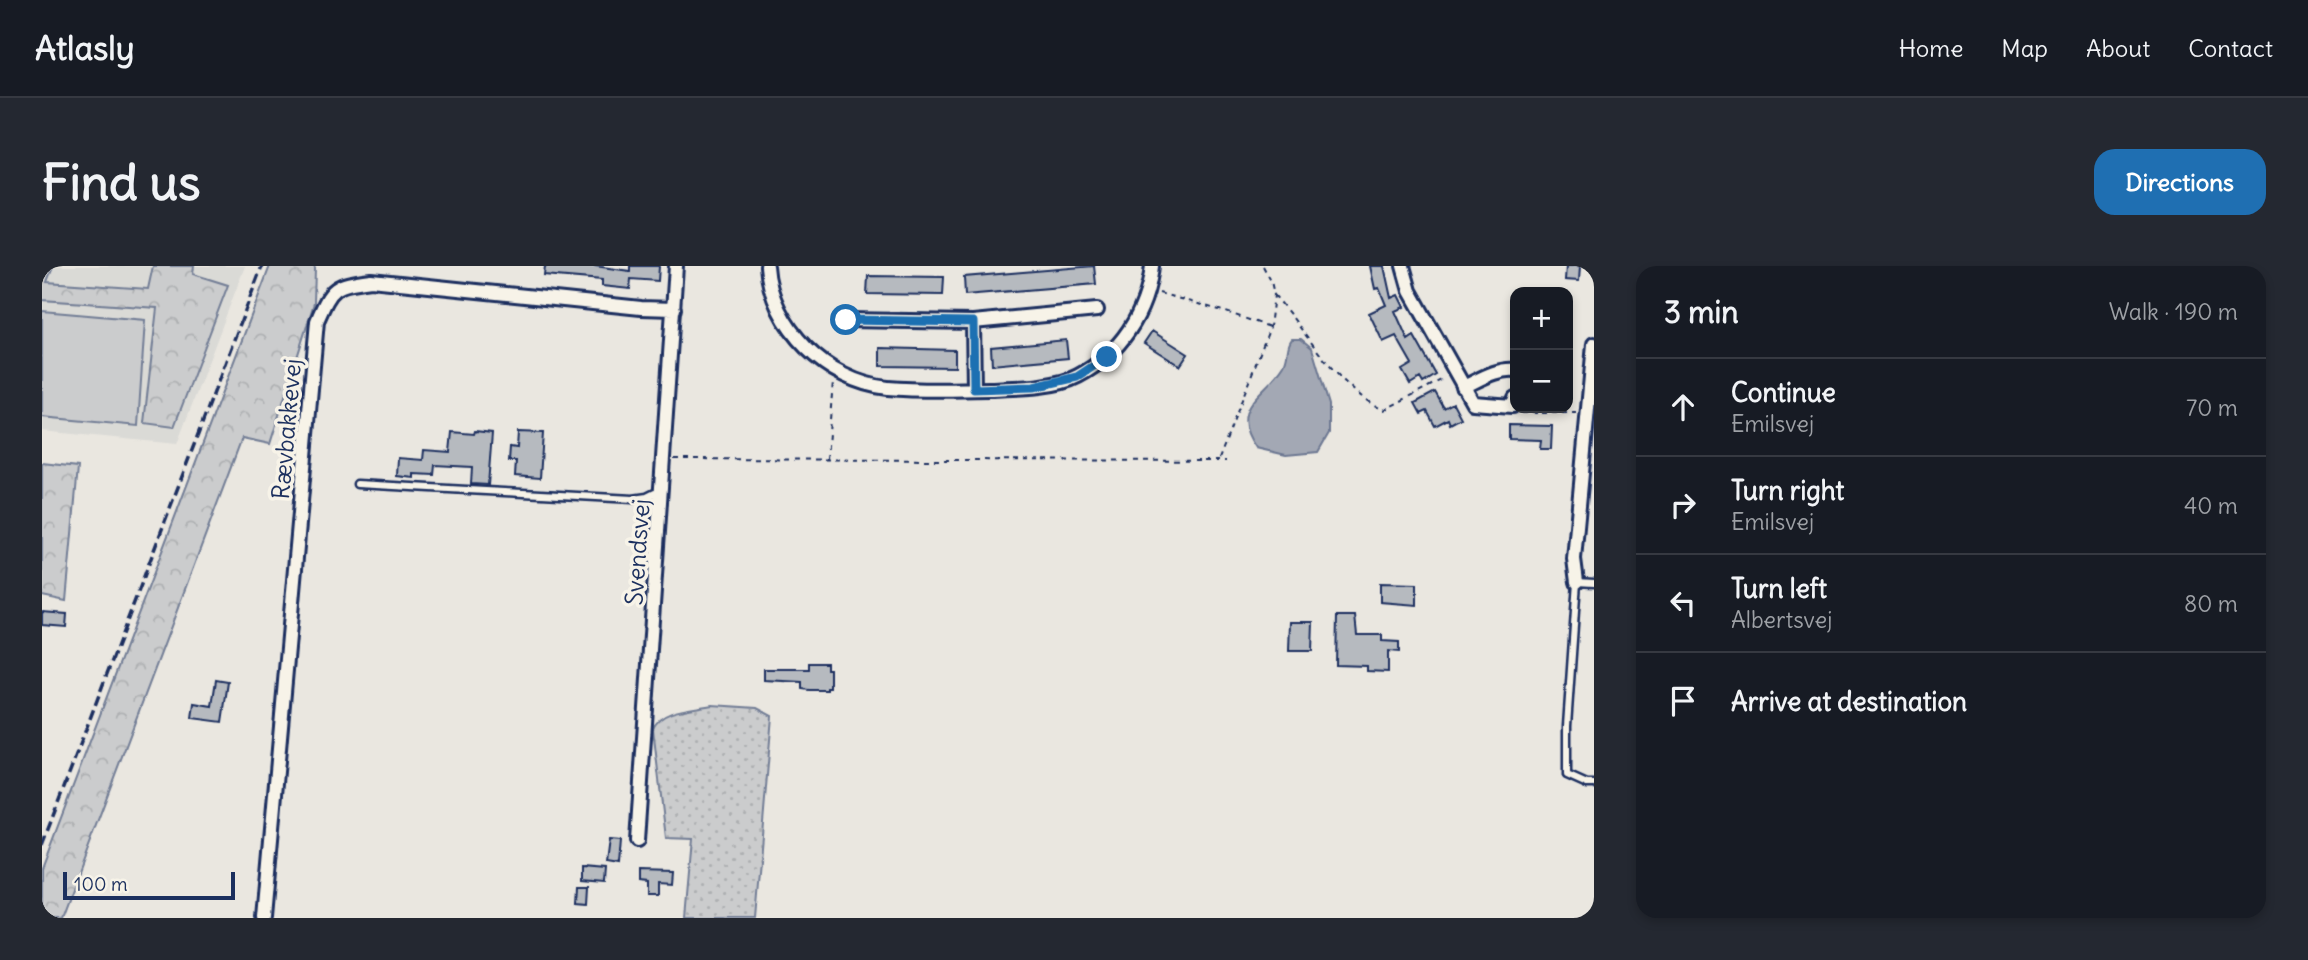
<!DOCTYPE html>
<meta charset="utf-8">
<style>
body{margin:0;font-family:Delius,sans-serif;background:#242831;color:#f1f3f6}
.controls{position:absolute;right:21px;top:21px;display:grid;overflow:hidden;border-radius:14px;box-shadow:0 4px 10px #0003}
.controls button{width:63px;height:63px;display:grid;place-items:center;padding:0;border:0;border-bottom:2px solid #363941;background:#171b24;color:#f1f3f6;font:35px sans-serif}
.scale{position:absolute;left:21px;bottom:18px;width:172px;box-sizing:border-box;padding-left:7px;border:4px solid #1b2f5e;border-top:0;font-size:19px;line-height:24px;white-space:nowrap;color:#1b2f5e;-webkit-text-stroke:5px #f7f3e8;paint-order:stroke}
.stop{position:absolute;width:21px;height:21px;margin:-16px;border:5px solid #1f6fb2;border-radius:50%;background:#fff}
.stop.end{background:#1f6fb2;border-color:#fff;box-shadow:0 2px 7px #0008}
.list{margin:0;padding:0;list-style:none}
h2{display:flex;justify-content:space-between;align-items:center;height:91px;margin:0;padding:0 28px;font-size:30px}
h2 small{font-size:23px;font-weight:400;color:#9ea1a6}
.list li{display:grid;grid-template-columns:46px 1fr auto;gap:21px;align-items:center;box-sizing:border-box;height:98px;padding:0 28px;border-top:2px solid #363941}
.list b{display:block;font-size:26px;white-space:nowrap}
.list p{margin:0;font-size:23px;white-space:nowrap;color:#9ea1a6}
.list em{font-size:23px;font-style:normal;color:#9ea1a6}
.icon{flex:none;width:38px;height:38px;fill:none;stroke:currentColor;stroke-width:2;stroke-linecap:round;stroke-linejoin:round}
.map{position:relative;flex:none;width:1552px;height:652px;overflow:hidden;border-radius:21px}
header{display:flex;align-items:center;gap:42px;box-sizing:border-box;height:98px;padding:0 35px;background:#171b24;border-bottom:2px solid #363941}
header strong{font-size:33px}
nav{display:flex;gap:38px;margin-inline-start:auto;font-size:24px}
.intro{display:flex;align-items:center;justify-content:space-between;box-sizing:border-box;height:168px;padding:0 42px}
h1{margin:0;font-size:49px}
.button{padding:18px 32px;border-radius:21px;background:#1f6fb2;color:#fff;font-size:24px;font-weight:700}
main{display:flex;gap:42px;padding:0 42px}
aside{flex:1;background:#171b24;border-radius:21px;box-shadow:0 4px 10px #0003}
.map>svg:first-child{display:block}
.built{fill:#dadad6}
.grass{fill:url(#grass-dots);stroke:#737e96;stroke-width:2}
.forest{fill:url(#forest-crowns);stroke:#737e96;stroke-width:2}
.park{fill:#cbcccd;stroke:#737e96;stroke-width:2}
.water{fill:#a3a8b4;stroke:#6d7892;stroke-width:2}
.building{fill:#b6babf;stroke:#1b2f5e;stroke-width:2}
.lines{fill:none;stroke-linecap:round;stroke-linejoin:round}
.lane-casing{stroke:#1b2f5e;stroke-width:11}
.street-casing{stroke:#1b2f5e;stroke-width:18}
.path{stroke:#1b2f5e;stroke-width:2;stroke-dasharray:5 5;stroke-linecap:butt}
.lane{stroke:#f7f3e8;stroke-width:6}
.street{stroke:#f7f3e8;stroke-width:12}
.rail{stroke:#1b2f5e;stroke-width:3.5;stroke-dasharray:10 5;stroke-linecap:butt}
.route{stroke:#1f6fb2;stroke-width:9}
.labels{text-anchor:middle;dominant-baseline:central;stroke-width:7;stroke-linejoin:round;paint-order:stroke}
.street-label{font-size:24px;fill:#1b2f5e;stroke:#f7f3e8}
</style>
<header>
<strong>Atlasly</strong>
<nav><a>Home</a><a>Map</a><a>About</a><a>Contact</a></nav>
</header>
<div class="intro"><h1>Find us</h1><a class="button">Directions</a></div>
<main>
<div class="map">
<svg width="1552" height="652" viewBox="0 0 1552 652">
<defs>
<pattern id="grass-dots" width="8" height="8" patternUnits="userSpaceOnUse" patternTransform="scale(1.75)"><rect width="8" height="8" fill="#cbcccd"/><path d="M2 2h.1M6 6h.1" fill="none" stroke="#aeb0b2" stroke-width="1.8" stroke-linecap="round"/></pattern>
<pattern id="forest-crowns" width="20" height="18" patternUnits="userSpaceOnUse" patternTransform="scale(1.75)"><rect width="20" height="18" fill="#cbcccd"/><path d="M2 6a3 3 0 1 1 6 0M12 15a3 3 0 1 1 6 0" fill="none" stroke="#aeb0b2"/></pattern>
</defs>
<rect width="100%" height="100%" fill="#eae7e0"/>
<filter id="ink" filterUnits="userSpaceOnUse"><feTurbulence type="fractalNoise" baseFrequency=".0143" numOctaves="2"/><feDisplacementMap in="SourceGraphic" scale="14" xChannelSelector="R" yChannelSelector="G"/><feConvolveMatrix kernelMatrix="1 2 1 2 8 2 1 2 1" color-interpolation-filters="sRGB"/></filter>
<g filter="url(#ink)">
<!-- built -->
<path class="built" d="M0,0h203l-68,178 -135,-13z"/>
<!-- grass -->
<path class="grass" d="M670,439l45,3 15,8 -17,202h-69l7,-79 -27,-1 -13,-109c7,-20 40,-20 59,-24z"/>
<!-- forest -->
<path class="forest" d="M0,0h11l-6,16 101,7 5,-23h41l-1,8 35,11 -54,142 -30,-4 13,-115 -115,-8z
M228,0h44l1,3 -1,34 -44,141 -28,-6 -181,480h-19v-50z
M0,197l36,4 -12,134 -24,-5z"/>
<!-- park -->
<path class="park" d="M0,45l103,9 -7,106 -96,-9z"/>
<!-- water -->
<path class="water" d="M1250,73h9l11,9 17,57v28l-11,19 -32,3 -30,-7c-30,-42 10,-53 28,-83 5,-9 2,-19 8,-26z"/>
<!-- building -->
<path class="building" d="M503,0h50l35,5v-5h29l-1,15 -27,-2 -1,10 -28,-3v-6l-58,-5z
M1052,0l2,18 -131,11 -1,-18z
M1328,0h14l7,32 7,-3 6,12 -9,4 13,29 6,-4 22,39 -13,8 -3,-5 -10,6 -8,-14 10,-6 -16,-28 -13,6 -14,-29 17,-8 -7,-17 -4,1z
M1524,0h14l-1,15 -14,-1z
M826,10l76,1 -1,18 -76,-1z
M1110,65l36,23 -8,12 -36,-23z
M1024,74l2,18 -76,7 -1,-18z
M838,82l75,2v17l-75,-1z
M1393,126l9,16 9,-5 8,15 -11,6 -2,-5 -13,7 -8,-15 -6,3 -6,-11z
M1467,159l43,1 -1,23h-11l1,-9 -32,-1z
M433,165l17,2 -4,52 -17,-1 1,-17 -37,-2 -1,10 -20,-1v4l-17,-2 1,-18 25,2 1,-10 26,2 2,-20 22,2z
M476,166l25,1 -3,45 -25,-2 1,-15h-7l1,-14 7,1z
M1338,317l37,1v21l-37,-3z
M0,346l25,2 -1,13 -24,-2z
M1295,350h18l2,19h25v6l17,1v10l-11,-1v21l-21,-1v-5l-31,-1z
M1248,356h23l-1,29h-23z
M767,397h18v6h3v19h-3v2h-18l-7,-1v-7l-38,-2v-11h45z
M174,414l12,2 -6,40 -30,-4 2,-15 18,3z
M567,574l11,1 -2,25 -12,-2z
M540,602l23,2 -1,13 -22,-2z
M596,606l35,1 -1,12 -14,-1v12h-11v-12l-9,-1z
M537,621h10l-1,17 -10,-1z"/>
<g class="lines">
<defs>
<path id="lane" d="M315,218l276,15 14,-2 8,-4 5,6
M1552,317l-17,-1 -10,144v49l20,9h7"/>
<path id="street" d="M725,0c4,61 60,116 121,122 33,3 68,2 101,1 26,-1 67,-1 89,-13 42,-22 69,-63 74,-110
M1361,0l7,25 63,112 39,3 3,-8
M804,54l127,2 124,-12
M931,56l1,67
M1421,121c16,-7 34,-19 52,-17
M1535,316l-3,-23 20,-215
M595,575l39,-575
M222,652l53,-597c15,-35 17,-36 54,-41l270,28 33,1"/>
</defs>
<!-- lane casing -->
<use href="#lane" class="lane-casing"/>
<!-- street casing -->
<use href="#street" class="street-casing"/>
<!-- path -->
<path class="path" d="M1117,27l64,18 47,16
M1232,29c34,38 63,94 110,115l61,-32
M1480,147h54
M632,193l552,2
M785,193l6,-78
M1177,193l51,-132 4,-32 -3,-14 -8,-15"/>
<!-- lane -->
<use href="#lane" class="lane"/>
<!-- street -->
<use href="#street" class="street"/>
<!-- rail -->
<path class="rail" d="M0,579l220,-579"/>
</g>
</g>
<g class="lines" filter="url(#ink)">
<!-- route -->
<path class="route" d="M804,54l127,2 1,67 60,-2 43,-10 30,-20"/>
</g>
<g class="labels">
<!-- street labels -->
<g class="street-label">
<text transform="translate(244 163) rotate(-85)">Rævbakkevej</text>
<text transform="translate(595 286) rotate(-86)">Svendsvej</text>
</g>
</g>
</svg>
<div class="controls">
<button>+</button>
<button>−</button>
</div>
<div class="scale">100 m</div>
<div class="stop" style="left:804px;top:54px"></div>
<div class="stop end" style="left:1065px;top:91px"></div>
</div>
<aside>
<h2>3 min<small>Walk · 190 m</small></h2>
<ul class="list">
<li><svg class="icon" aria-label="ahead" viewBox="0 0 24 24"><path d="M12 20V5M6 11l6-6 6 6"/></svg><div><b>Continue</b><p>Emilsvej</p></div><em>70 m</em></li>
<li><svg class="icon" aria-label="right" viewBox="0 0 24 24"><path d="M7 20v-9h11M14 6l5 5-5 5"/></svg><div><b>Turn right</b><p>Emilsvej</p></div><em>40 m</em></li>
<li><svg class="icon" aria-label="left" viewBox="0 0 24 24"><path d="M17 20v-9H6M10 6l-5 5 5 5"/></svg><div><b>Turn left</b><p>Albertsvej</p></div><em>80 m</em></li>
<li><svg class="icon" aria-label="arrive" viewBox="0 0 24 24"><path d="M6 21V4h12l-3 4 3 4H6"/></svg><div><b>Arrive at destination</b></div></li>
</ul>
</aside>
</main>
